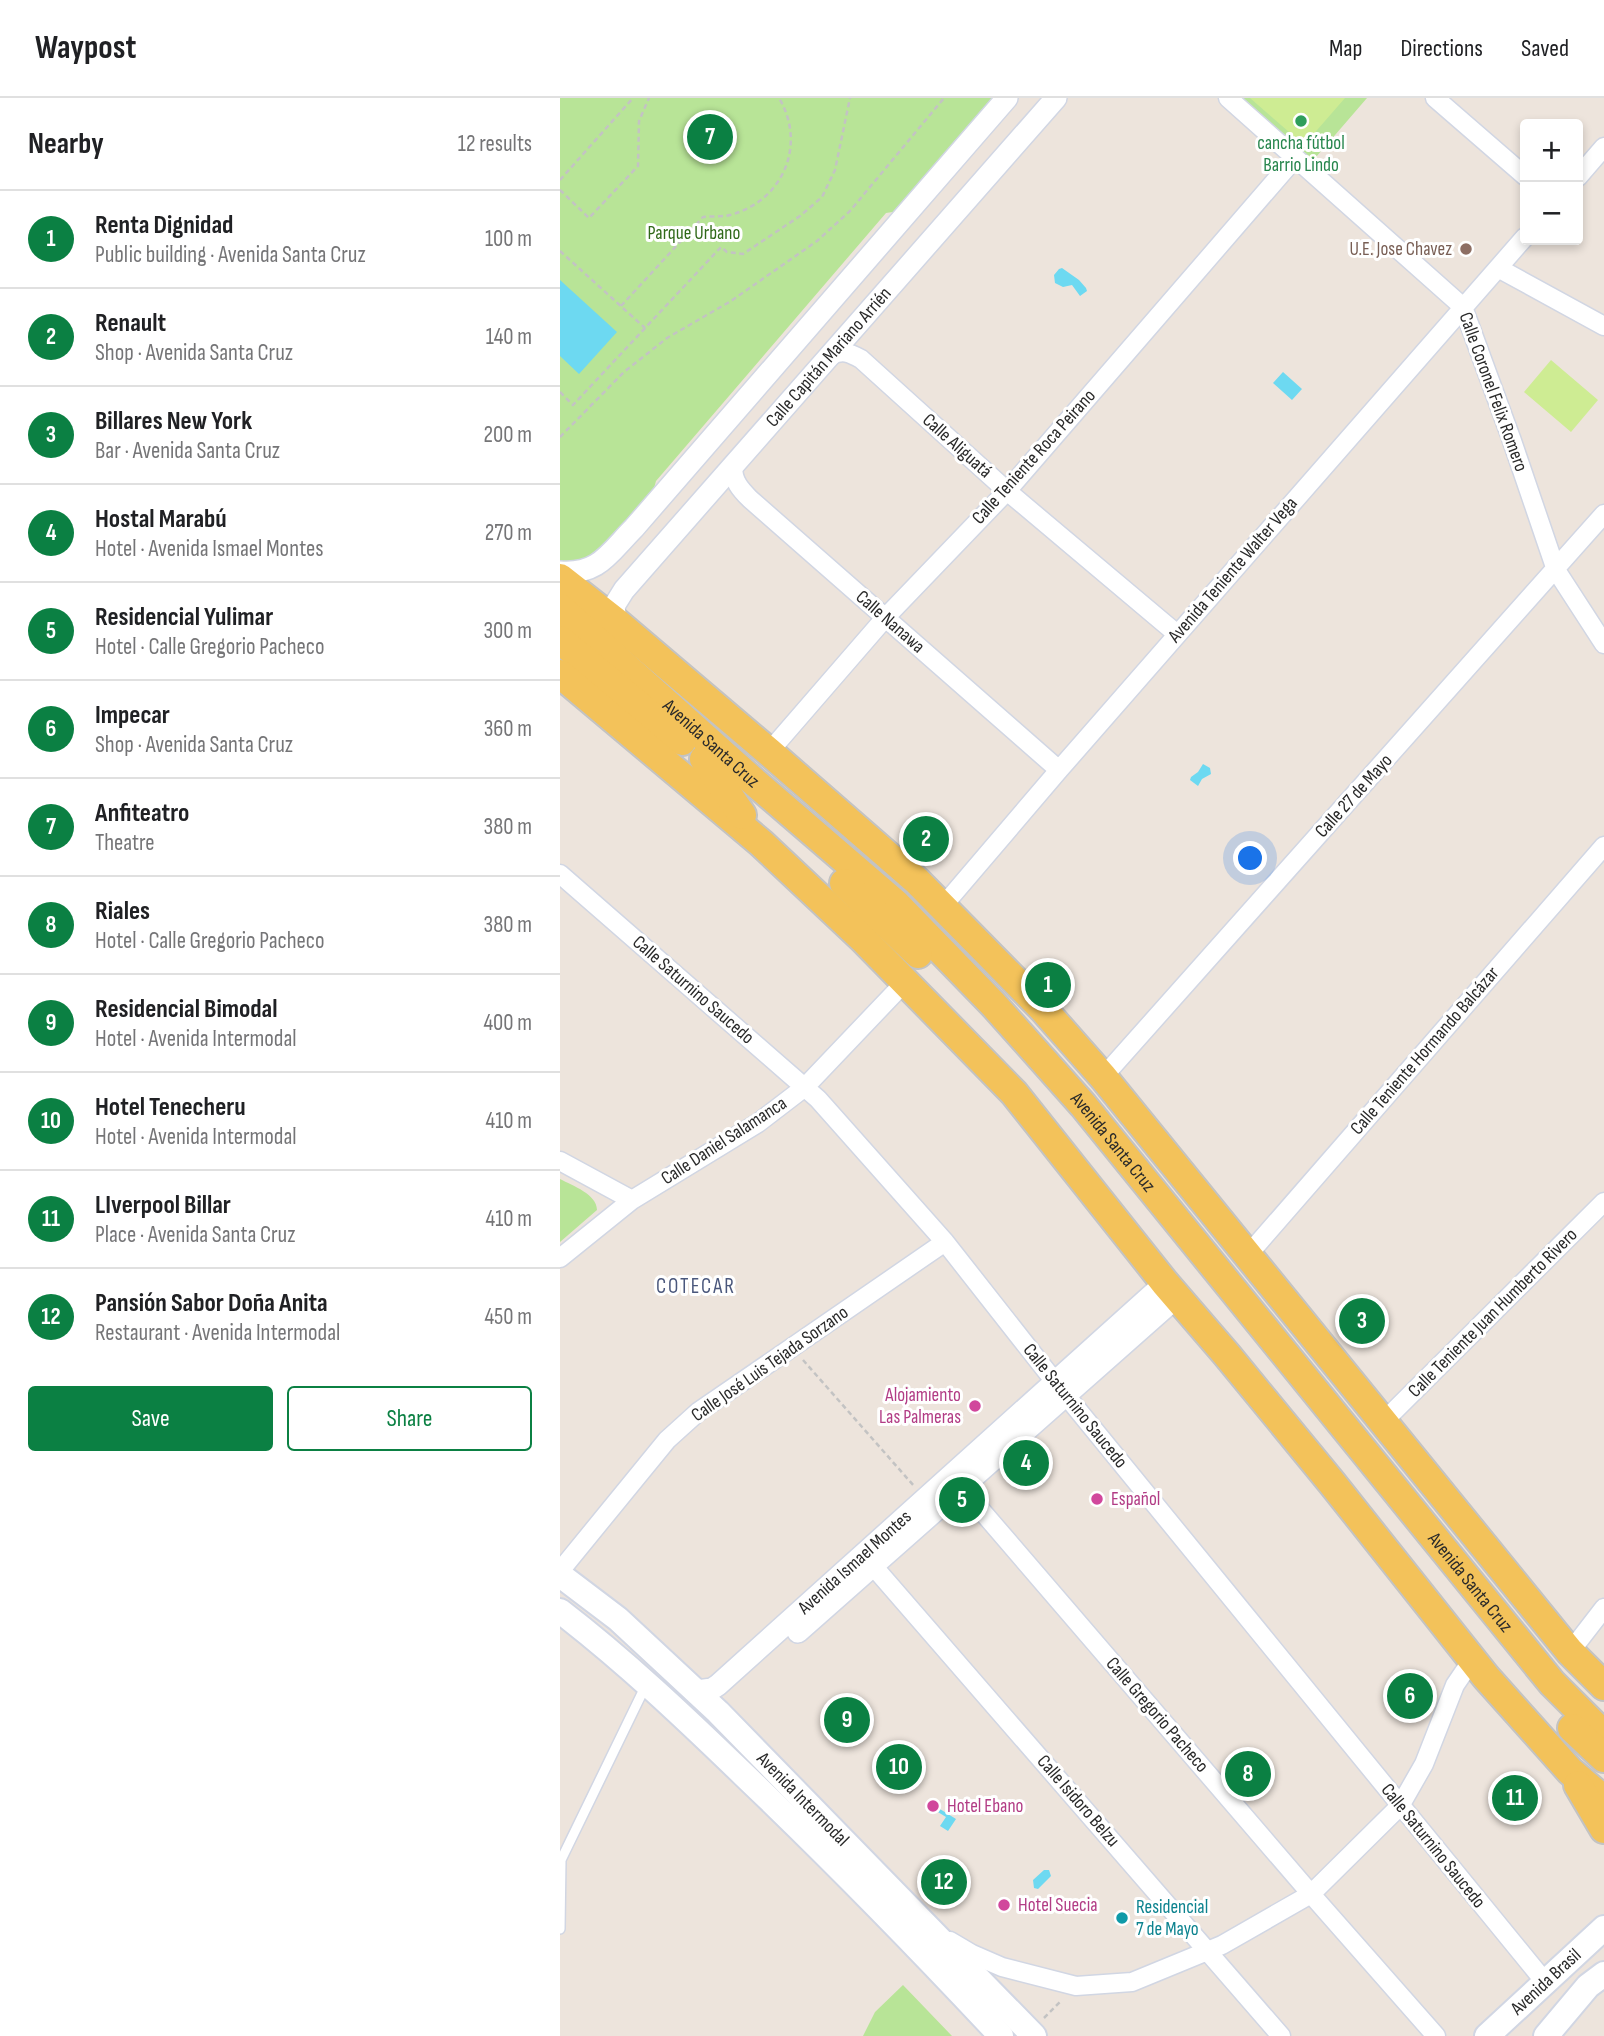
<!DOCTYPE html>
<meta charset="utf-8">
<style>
body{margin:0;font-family:"Sofia Sans Condensed",sans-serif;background:#f6f6f6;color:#202124}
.controls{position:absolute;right:21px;top:21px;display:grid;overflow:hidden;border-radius:7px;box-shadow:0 4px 10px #0003}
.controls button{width:63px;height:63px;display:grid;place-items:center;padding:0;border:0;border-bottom:2px solid #e0e0e0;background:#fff;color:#202124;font:35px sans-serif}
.you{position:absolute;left:691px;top:761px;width:24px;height:24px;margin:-18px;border:5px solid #fff;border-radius:50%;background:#1a73e8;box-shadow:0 0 0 10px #1a73e833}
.badge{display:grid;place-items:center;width:46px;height:46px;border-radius:50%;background:#0b8043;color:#fff;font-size:23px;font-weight:700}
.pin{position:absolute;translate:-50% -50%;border:4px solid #fff;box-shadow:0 2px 7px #0006}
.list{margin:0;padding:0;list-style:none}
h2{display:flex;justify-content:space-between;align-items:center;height:91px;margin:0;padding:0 28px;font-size:30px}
h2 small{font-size:23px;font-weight:400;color:#757577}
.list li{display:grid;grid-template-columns:46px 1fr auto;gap:21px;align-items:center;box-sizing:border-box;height:98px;padding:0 28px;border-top:2px solid #e0e0e0}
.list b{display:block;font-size:26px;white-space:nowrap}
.list p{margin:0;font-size:23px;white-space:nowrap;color:#757577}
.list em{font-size:23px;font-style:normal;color:#757577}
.actions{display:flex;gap:14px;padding:21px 28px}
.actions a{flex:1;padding:16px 0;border:2px solid #0b8043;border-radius:7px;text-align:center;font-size:24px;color:#0b8043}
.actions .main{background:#0b8043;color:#fff}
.map{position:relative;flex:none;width:1044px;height:1938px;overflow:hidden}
header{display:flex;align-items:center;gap:42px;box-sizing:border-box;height:98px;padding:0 35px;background:#fff;border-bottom:2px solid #e0e0e0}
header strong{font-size:33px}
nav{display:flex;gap:38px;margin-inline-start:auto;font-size:24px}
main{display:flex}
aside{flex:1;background:#fff}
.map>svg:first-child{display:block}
.green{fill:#b8e497}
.pitch{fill:#ceec93}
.water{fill:#6dd9f1}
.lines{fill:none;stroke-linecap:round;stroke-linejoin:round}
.service-casing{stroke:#d1d6e3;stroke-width:12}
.minor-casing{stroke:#d1d6e3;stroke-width:21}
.tertiary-casing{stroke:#d1d6e3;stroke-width:24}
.secondary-casing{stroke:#d1d6e3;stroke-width:28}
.primary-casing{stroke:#c3c3c3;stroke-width:32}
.path{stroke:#c3c3c3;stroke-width:2.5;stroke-dasharray:5 3.5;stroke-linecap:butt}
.service{stroke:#fff;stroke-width:9}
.minor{stroke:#fff;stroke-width:18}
.tertiary{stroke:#fff;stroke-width:21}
.secondary{stroke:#fff;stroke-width:24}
.primary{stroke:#f3c25a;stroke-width:28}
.leisure-dot{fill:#2e9e5b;stroke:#fff;stroke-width:2.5}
.education-dot{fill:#8d6e63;stroke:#fff;stroke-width:2.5}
.hotel-dot{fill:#d1479c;stroke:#fff;stroke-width:2.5}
.culture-dot{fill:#0f9aa8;stroke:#fff;stroke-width:2.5}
.labels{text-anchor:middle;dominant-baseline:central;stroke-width:6;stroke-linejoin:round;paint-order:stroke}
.leisure-label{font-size:19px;fill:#27864d;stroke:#fff}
.park-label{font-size:19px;fill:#306919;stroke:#fff}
.education-label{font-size:19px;fill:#785e54;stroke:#fff;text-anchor:end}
.street-label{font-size:19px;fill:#2a2a2a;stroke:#fff}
.hotel-label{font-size:19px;fill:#b23c85;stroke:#fff;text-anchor:start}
.culture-label{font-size:19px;fill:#0d838f;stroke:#fff;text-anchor:start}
.neighbourhood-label{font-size:21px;letter-spacing:2px;fill:#4a577c;stroke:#fff}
</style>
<header>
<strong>Waypost</strong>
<nav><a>Map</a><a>Directions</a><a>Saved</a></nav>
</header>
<main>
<aside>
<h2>Nearby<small>12 results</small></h2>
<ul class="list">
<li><span class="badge">1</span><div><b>Renta Dignidad</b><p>Public building · Avenida Santa Cruz</p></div><em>100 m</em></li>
<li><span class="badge">2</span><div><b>Renault</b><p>Shop · Avenida Santa Cruz</p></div><em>140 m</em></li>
<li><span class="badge">3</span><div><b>Billares New York</b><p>Bar · Avenida Santa Cruz</p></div><em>200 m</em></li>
<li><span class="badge">4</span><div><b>Hostal Marabú</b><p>Hotel · Avenida Ismael Montes</p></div><em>270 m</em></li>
<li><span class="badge">5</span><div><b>Residencial Yulimar</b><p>Hotel · Calle Gregorio Pacheco</p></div><em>300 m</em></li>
<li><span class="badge">6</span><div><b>Impecar</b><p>Shop · Avenida Santa Cruz</p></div><em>360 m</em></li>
<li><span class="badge">7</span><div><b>Anfiteatro</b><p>Theatre</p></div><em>380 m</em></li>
<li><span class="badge">8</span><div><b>Riales</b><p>Hotel · Calle Gregorio Pacheco</p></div><em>380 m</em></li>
<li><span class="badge">9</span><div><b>Residencial Bimodal</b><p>Hotel · Avenida Intermodal</p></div><em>400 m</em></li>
<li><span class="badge">10</span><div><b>Hotel Tenecheru</b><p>Hotel · Avenida Intermodal</p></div><em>410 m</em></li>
<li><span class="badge">11</span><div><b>LIverpool Billar</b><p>Place · Avenida Santa Cruz</p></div><em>410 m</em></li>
<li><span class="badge">12</span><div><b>Pansión Sabor Doña Anita</b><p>Restaurant · Avenida Intermodal</p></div><em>450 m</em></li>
</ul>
<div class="actions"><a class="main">Save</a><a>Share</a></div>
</aside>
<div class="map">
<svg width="1044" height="1938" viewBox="0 0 1044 1938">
<rect width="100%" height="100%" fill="#ede4dc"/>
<!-- green -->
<path class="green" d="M0,0h435l-96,113 -13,2 -230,268 -6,22 -54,57 -36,4z
M676,0h131l-57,66z
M0,1081c13,7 37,15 37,31l-37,32z
M343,1887l49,51h-89l12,-24z"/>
<!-- pitch -->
<path class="pitch" d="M690,0h95l-41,47z
M991,262l47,40 -27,32 -47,-40z"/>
<!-- water -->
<path class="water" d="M502,170l17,12 7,8 1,3 -7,5 -8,-11 -9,2 -8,-4 -1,-8 5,-6z
M0,182l57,52 -38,42 -19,-18z
M723,274l19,17 -10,11 -19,-17z
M643,666l7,4 1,6 -9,5 -4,7 -8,-6 1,-3 7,-5z
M375,1708l21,13 -8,12 -8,-5 6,-9 -13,-8z
M484,1772h5l2,6 -13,13 -4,-1 -1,-8z"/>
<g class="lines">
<defs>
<path id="service" d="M0,1831l1,-69 85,-175"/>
<path id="minor" d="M668,0l235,209 48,131 45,132 48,74
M875,0l90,78
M1018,79l26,-30
M938,170l106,58
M271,258c11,-7 19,-3 30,3l146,132 170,143
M173,369c0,14 7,22 17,32l309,271
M209,654l116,-134 122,-127 288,-333
M0,776l258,225 127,143 110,140 490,600
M383,808l116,-136 466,-533
M543,979l501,-563
M0,1063l72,39
M687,1158l357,-410
M0,1160l72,-58 126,-77 47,-36 100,-105
M822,1325l222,-221
M402,1390l349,406 125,142
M314,1469l407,469
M0,1473l107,-131 31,-28 247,-170
M1010,1554l34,-44
M390,1843l22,13 30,13 74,19 56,-4 90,-37 89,-51 89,-88 24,-42 31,-79 17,-25"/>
<g id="tertiary">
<path d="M0,474c39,3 49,-19 74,-44l373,-430"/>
<path id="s1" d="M56,524l-2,-16 10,-16 432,-492"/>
<path d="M238,1534l379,-335"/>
<path id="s2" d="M137,1593l15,-2 6,-4 447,-402"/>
</g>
<g id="secondary">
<path id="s3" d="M0,1477l58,44 100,93 316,324"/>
<path d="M0,1513c65,50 124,106 183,163 89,85 174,172 258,262"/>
<path id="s4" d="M927,1938l117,-108"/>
<path d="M986,1938l42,-50 16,-12"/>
</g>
<g id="primary">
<path d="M0,480l56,44 153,130 148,129 126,128 60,68 467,575 34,34"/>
<path id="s5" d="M0,510l192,172 143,123 98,101 90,101 469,578 52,52"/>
<path d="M0,542l122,101"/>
<path d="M0,576l201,169 101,95 152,155 151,190 62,72 105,128 154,194 84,94 34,29"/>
<path d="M144,661l38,56"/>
<path d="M284,785l74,71"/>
<path d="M1012,1630l32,30"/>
<path d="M1018,1687l26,44"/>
</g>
</defs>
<!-- service casing -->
<use href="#service" class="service-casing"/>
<!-- minor casing -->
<use href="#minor" class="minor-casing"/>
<!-- tertiary casing -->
<use href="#tertiary" class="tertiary-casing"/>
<!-- secondary casing -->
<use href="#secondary" class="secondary-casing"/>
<!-- primary casing -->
<use href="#primary" class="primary-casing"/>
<!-- path -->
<path class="path" d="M0,82l73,-82
M0,92l29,28 49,-52 1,-45 10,-23
M0,153l85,77
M61,208l82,-89c9,-1 19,0 27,-2 53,-14 77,-70 49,-117
M0,294l13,13 148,-158 6,5 16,2 57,-38 22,-19 13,-27 15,-72
M0,339l64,-65 43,-34 64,-37 86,-60 33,-30 94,-113
M243,1262l111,126
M484,1920l17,-17"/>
<!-- service -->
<use href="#service" class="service"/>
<!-- minor -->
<use href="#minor" class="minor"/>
<!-- tertiary -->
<use href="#tertiary" class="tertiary"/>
<!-- secondary -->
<use href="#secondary" class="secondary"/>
<!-- primary -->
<use href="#primary" class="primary"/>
</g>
<!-- markers -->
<circle class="leisure-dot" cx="741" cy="23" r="7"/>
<circle class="education-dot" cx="906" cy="151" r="7"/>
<g class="hotel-dot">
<circle cx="415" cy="1308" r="7"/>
<circle cx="537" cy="1401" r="7"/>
<circle cx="373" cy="1708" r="7"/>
<circle cx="444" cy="1807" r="7"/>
</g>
<circle class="culture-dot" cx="562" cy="1820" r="7"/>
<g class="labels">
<!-- leisure labels -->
<g class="leisure-label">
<text x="741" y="45">cancha fútbol<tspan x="741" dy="22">Barrio Lindo</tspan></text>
</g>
<!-- park labels -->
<g class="park-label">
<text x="134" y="135">Parque Urbano</text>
</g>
<!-- education labels -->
<g class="education-label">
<text x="892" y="151">U.E. Jose Chavez</text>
</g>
<!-- street labels -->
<g class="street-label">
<text stroke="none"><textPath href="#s1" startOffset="345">Calle Capitán Mariano Arrién</textPath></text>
<text transform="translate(933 294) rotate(70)">Calle Coronel Felix Romero</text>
<text transform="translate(397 348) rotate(42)">Calle Aliguatá</text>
<text transform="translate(474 359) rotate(-48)">Calle Teniente Roca Peirano</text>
<text transform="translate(673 472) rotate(-49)">Avenida Teniente Walter Vega</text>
<text transform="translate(330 524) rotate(41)">Calle Nanawa</text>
<text stroke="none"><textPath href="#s5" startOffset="203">Avenida Santa Cruz</textPath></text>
<text transform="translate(794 698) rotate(-48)">Calle 27 de Mayo</text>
<text transform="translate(133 892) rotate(41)">Calle Saturnino Saucedo</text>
<text transform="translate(865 953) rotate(-49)">Calle Teniente Hormando Balcázar</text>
<text transform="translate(164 1043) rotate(-33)">Calle Daniel Salamanca</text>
<text stroke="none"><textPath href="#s5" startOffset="770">Avenida Santa Cruz</textPath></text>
<text transform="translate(933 1215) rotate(-45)">Calle Teniente Juan Humberto Rivero</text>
<text transform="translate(210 1266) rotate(-35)">Calle José Luis Tejada Sorzano</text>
<text transform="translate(515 1308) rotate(51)">Calle Saturnino Saucedo</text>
<text stroke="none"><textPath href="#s2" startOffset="206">Avenida Ismael Montes</textPath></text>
<text stroke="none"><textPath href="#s5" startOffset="1337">Avenida Santa Cruz</textPath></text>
<text transform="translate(597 1617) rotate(49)">Calle Gregorio Pacheco</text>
<text stroke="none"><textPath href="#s3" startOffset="331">Avenida Intermodal</textPath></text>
<text transform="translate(518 1703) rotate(49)">Calle Isidoro Belzu</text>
<text transform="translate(873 1748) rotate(51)">Calle Saturnino Saucedo</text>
<text stroke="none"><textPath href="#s4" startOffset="80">Avenida Brasil</textPath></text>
</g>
<!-- hotel labels -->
<g class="hotel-label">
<text x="401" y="1297" text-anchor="end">Alojamiento<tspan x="401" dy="22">Las Palmeras</tspan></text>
<text x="551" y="1401">Español</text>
<text x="387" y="1708">Hotel Ebano</text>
<text x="458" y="1807">Hotel Suecia</text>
</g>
<!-- culture labels -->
<g class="culture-label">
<text x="576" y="1809">Residencial<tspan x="576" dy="22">7 de Mayo</tspan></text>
</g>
<!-- neighbourhood labels -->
<g class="neighbourhood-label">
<text x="136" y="1188">COTECAR</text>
</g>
</g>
</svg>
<div class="controls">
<button>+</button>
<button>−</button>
</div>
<div class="you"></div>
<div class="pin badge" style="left:488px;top:887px">1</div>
<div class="pin badge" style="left:366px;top:741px">2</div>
<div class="pin badge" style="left:802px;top:1223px">3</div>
<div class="pin badge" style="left:466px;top:1365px">4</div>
<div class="pin badge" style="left:402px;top:1402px">5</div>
<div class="pin badge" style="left:850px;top:1598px">6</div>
<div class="pin badge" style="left:150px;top:39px">7</div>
<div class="pin badge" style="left:688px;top:1676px">8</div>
<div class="pin badge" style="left:287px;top:1622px">9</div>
<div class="pin badge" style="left:339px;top:1669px">10</div>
<div class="pin badge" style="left:955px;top:1700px">11</div>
<div class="pin badge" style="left:384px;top:1784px">12</div>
</div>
</main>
